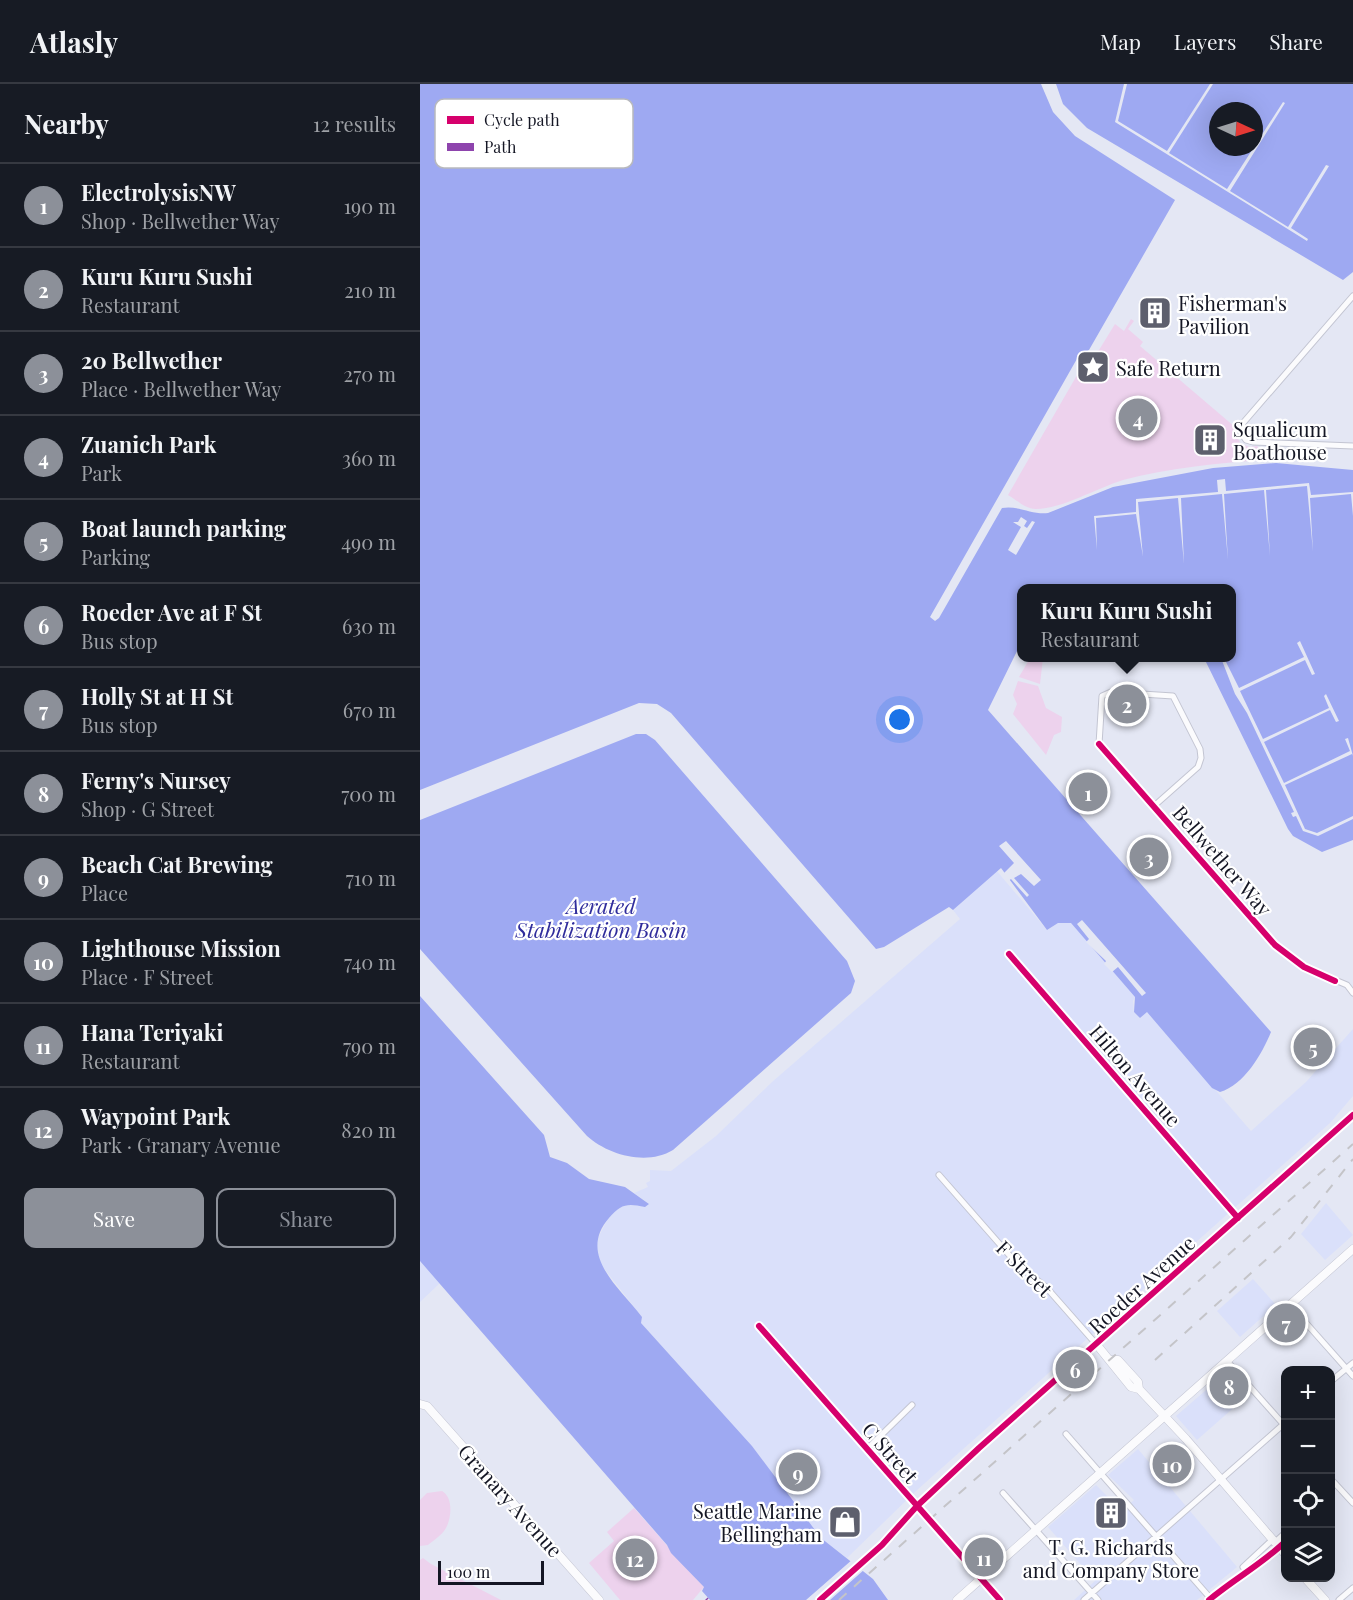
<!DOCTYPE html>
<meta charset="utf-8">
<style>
body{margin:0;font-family:"Playfair Display",serif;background:#242831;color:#f1f3f6}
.controls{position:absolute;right:18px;bottom:18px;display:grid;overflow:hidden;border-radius:12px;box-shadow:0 6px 24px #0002}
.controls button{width:54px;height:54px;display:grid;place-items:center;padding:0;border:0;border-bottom:2px solid #363941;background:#171b24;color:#f1f3f6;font:30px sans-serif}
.compass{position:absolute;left:789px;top:18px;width:54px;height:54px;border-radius:50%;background:#171b24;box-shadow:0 6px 24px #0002;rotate:94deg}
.scale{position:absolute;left:18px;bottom:15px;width:106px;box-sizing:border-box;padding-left:6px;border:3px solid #141624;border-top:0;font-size:16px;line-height:21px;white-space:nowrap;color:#141624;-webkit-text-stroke:4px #fff;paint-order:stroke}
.you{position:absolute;left:480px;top:636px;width:21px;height:21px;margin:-15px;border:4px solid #fff;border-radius:50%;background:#1a73e8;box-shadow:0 0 0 9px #1a73e833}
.badge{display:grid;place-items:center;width:39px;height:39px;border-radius:50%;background:#8c9099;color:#fff;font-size:20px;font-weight:700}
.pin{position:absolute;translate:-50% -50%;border:3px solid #fff;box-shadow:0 2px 6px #0006}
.popup{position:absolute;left:597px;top:500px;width:219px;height:78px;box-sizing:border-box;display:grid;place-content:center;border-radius:12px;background:#171b24;filter:drop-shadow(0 2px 4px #0005);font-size:20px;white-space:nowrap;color:#9ea1a6}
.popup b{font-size:22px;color:#f1f3f6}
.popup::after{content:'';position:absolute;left:50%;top:100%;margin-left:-12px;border:12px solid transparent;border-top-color:#171b24}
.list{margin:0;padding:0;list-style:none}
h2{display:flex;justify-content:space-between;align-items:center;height:78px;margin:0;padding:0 24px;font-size:26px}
h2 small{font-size:20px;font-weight:400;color:#9ea1a6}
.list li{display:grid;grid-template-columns:39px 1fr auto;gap:18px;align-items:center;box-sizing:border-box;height:84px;padding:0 24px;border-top:2px solid #363941}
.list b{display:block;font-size:22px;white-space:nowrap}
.list p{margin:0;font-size:20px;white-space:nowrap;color:#9ea1a6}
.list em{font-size:20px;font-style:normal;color:#9ea1a6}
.actions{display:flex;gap:12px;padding:18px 24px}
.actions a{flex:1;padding:14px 0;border:2px solid #8c9099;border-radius:12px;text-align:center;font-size:21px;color:#8c9099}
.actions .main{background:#8c9099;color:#fff}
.icon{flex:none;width:33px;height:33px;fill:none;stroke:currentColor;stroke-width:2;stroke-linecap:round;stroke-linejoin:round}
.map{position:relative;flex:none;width:933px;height:1516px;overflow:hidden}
header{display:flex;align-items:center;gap:36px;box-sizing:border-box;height:84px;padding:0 30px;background:#171b24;border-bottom:2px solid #363941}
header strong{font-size:28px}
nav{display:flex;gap:33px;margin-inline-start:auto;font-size:21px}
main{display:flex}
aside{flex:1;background:#171b24}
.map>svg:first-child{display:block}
.built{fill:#dae0fa}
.green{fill:#edd2ed}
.water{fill:#9ea9f2;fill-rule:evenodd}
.pier{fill:#e4e7f4}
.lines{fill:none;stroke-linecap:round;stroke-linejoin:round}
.street-casing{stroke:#c3c5d2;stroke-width:7}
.secondary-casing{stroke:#c3c5d2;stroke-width:9}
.street{stroke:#fbfbfd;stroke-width:5}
.secondary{stroke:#fbfbfd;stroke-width:8}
.rail{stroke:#c4c4c8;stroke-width:2;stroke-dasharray:10 10;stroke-linecap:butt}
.quiet{stroke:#8e44ad;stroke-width:4.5;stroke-dasharray:9 4.5;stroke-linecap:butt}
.cycleway-casing{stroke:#fff;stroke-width:10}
.cycleway{stroke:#d6006c;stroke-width:6}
.labels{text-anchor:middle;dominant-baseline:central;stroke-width:4.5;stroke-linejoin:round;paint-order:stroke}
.poi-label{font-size:20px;fill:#141624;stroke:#fff;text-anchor:start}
.street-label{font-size:20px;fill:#141624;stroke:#fff}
.water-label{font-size:21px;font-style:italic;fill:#2f2c9c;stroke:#fff}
.key{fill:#fff;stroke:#b8b9bd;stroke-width:1.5}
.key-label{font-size:16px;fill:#141624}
</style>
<header>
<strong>Atlasly</strong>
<nav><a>Map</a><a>Layers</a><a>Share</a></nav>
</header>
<main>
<aside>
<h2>Nearby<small>12 results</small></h2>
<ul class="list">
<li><span class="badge">1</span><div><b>ElectrolysisNW</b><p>Shop · Bellwether Way</p></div><em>190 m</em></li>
<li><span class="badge">2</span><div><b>Kuru Kuru Sushi</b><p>Restaurant</p></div><em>210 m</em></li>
<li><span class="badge">3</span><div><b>20 Bellwether</b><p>Place · Bellwether Way</p></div><em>270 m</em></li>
<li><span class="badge">4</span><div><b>Zuanich Park</b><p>Park</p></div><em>360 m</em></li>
<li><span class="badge">5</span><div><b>Boat launch parking</b><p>Parking</p></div><em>490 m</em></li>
<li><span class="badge">6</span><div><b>Roeder Ave at F St</b><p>Bus stop</p></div><em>630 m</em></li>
<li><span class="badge">7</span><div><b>Holly St at H St</b><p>Bus stop</p></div><em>670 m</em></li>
<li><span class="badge">8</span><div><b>Ferny's Nursey</b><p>Shop · G Street</p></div><em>700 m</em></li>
<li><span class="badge">9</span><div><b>Beach Cat Brewing</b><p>Place</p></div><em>710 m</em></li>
<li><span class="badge">10</span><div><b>Lighthouse Mission</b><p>Place · F Street</p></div><em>740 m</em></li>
<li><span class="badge">11</span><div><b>Hana Teriyaki</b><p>Restaurant</p></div><em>790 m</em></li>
<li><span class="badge">12</span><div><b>Waypoint Park</b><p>Park · Granary Avenue</p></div><em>820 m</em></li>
</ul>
<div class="actions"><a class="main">Save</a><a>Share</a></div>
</aside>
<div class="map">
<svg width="933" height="1516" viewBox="0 0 933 1516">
<rect width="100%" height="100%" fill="#e4e7f4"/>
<!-- built -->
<path class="built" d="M576,786l51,60 11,-7 13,-1 64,75 -2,4 1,11 6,6 7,-7 104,120 55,-49 47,-53v67l-23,27 -414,368 -69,67 -26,-20 -69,-92 -111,-123 1,-6 -44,-56 -3,-17 12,-24 14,-15 7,-2 17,3 4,-2 -15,-11 14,-6 -2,-4 4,-2v-11l21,1 45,-35 56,-54 188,-163 -7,-9z
M906,1119l27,32 -28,25 -24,-26z
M0,1177l20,22 -20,19z
M833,1195l23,26 -36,32 -23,-26z
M807,1288l20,24 -50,44 -21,-24z
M718,1365l99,118 -40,33h-123l21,-19 -47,-54 48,-42 16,16 -13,12 8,10 16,-13 11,-10 -26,-25z"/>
<!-- green -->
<path class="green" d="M711,235l3,2 -6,8 15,13 -3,4 95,81 5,16 9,4 8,-1 7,6v8c-47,3 -95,8 -141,20 -26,8 -61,29 -87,29 -11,0 -19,-9 -28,-14l80,-139 11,-6 16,-26 9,7z
M610,574h13l-3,26 -21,-7z
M598,597l20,5 8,22 16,9 -1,15 -7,3 -8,20 -33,-41 4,-10 -4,-9z
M22,1407c11,6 10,26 4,37 -3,6 -13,13 -18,17l-8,1v-46l7,-7z
M214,1424c24,26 45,53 70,79l-11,13h-73l-31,-37 25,-22 -7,-9z
M3,1474l8,6 70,36h-81v-40z"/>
<!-- water -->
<path class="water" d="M0,0h621l12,28 22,24 100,64 -86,150 -11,7 -148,260 5,4 4,-3 63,-110c16,-3 30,7 46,5l65,-26 100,-19 63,-5 77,7v370l-31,12 -29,-16 -5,-7 -84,-171h28v-70h-210v53l-34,69 283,322c-9,22 -27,53 -51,60l-8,-4 -65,-76 -7,6 -6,-6 1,-15 -64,-74h-13l-11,7 -46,-62 -48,42 -4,-3 -65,40 -8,2 -205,-236 -14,-9 -18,-1 -219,87z
M636,0h297v188l-10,8 -256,-152 -24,-24zM798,27h36v36h-36z
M216,650h10l9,6 192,221 8,20 -4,12 -178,157c-26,16 -65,5 -86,-14l-167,-187v-129z
M0,912l124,139 6,22 17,6 22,16 36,8 24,17 -4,3c-18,-4 -24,-3 -36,11 -32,37 10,69 33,99l-1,6 111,123 69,92 52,41 15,21h-178l-8,-9 2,-4 -33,-34 -4,-8 -247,-284z"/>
<!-- pier -->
<path class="pier" d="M704,0h3l-9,37 49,30 43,-67h3l-44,69 58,36 56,-87 2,1 -55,88 58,36 38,-62 3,1 -38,62 17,11 -1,2 -192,-119z
M805,395l1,12 83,-8 2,12 42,-3v24l-2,-22 -41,4 3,54 -6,-66 -41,4 4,66 -6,-66 -40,4 4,66 -6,-66 -41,4 3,66 -6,-66 -40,4 5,55 -7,-43 -40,4 1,32 -3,-34 42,-4v-13l82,-7 -1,-12z
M601,433l6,4 -3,5 3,2 5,-7 3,1 -19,33 -8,-5 13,-23 -8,-5h5z
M880,557l15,33 -3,1 -7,-15 -65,31 23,48 66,-31 -5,-12 2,-2 13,27 -3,1 -6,-12 -66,32 20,41 66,-32 -5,-12 3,-1 5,18 -1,-2 -67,31 20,44 12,4 36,-17v3l-35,17 -15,-5 -7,-15 -3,1 -2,-4 3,-1 -47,-99 -12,-19 -14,-36h3l15,30 65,-31 -7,-14z
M586,757l35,39 -7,6 -13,-12 -7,4 15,17 -2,2 -16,-18 -4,3 -5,-7 12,-12 -15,-17z
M662,836l64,73 -4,3 -24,-29 -6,5 -8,-8 2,-3 -20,-19 3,-3 -12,-15z
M433,1475l12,10 -35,31h-24z"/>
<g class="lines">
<defs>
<path id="street" d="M933,212l-110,127 -2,10 5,7 7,2 100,4
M734,722l44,-39 3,-9 -1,-9 -27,-53 -62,-4 -9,4 -3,48 55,62 6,8 115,131 29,22 43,18 6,8
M589,870l229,264
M519,1091l79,90 28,22 51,58
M870,1221l63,71
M339,1242l241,274
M807,1277l57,64
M910,1298l23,-19
M646,1350l146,166
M447,1365l45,-44
M910,1394l23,25
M583,1409l95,107
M854,1459l12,-11
M823,1483l29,-27
M664,1516l202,-178
M919,1516l14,-12"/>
<path id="secondary" d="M677,1261l34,42 8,2 47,50 100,116
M691,1276h7l20,22 1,7
M0,1320l7,2 172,194
M885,1494l20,22
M400,1516l62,-55 35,-39 62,-58 374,-333
M537,1516l396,-351"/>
</defs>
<!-- street casing -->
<use href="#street" class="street-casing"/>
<!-- secondary casing -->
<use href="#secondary" class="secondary-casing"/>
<!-- street -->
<use href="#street" class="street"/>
<!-- secondary -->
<use href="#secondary" class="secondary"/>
<!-- rail -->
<path class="rail" d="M735,1276l136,-123 62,-78
M419,1516l514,-456"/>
<!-- quiet -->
<path class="quiet" d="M286,1515l1,1"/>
<defs>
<path id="cycleway" d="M679,660l176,201 29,22 31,14
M589,870l229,264
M339,1242l241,274
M400,1516l62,-55 35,-39 62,-58 374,-333
M789,1516c25,-21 53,-36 77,-59"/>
</defs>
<!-- cycleway casing -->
<use href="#cycleway" class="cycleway-casing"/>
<!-- cycleway -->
<use href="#cycleway" class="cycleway"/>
</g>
<!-- icons -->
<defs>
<symbol id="building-square" viewBox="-11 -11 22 22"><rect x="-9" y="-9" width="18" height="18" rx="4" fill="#5d5f6d" stroke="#fff"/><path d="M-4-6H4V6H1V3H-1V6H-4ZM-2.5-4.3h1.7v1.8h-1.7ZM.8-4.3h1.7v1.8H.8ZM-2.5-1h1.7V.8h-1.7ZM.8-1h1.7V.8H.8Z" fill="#fff"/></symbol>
<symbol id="sight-square" viewBox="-11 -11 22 22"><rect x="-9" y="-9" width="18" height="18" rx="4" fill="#5d5f6d" stroke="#fff"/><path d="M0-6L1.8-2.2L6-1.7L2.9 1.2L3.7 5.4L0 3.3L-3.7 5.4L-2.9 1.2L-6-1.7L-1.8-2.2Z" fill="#fff"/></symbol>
<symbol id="shop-square" viewBox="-11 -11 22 22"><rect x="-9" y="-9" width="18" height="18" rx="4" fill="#5d5f6d" stroke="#fff"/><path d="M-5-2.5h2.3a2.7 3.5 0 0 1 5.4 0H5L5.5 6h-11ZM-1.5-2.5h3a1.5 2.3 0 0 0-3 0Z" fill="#fff"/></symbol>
</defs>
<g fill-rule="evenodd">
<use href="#building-square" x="716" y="210" width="38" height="38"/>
<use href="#sight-square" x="654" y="264" width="38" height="38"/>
<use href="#building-square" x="771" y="337" width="38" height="38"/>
<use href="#building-square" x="672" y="1410" width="38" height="38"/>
<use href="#shop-square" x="406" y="1419" width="38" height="38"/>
</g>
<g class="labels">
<!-- poi labels -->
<g class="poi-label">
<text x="758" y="218">Fisherman's<tspan x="758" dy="23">Pavilion</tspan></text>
<text x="696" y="283">Safe Return</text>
<text x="813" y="344">Squalicum<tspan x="813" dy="23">Boathouse</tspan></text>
<text x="402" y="1426" text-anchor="end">Seattle Marine<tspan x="402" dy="23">Bellingham</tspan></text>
<text x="691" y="1462" text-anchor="middle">T. G. Richards<tspan x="691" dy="23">and Company Store</tspan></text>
</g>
<!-- street labels -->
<g class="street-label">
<text transform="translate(803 776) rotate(49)">Bellwether Way</text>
<text transform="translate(716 991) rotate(49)">Hilton Avenue</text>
<text transform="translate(605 1184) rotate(45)">F Street</text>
<text transform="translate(721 1200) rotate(-42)">Roeder Avenue</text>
<text transform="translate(471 1368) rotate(49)">C Street</text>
<text transform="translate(91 1416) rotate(48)">Granary Avenue</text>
</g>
<!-- water labels -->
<g class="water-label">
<text x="181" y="821">Aerated<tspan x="181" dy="24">Stabilization Basin</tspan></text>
</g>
</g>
<!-- legend -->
<rect x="15" y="15" width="198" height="69" rx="9" class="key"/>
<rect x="27" y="32" width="27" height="8" fill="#d6006c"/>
<rect x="27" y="59" width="27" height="8" fill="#8e44ad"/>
<g class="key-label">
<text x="64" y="42">Cycle path</text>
<text x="64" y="69">Path</text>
</g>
</svg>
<div class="controls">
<button>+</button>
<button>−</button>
<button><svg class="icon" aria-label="locate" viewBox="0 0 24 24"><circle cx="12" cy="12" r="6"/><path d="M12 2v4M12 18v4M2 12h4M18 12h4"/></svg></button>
<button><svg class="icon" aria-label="layers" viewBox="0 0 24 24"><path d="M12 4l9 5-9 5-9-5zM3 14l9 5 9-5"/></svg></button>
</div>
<svg class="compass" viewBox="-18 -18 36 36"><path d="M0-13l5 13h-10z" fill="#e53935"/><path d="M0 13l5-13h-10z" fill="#9ea1a6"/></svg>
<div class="scale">100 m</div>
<div class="you"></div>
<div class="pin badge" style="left:668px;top:708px">1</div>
<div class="pin badge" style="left:707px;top:620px">2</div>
<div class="popup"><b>Kuru Kuru Sushi</b>Restaurant</div>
<div class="pin badge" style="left:729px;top:773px">3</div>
<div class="pin badge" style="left:718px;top:334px">4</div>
<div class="pin badge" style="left:893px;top:963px">5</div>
<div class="pin badge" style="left:655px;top:1285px">6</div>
<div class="pin badge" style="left:866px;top:1239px">7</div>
<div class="pin badge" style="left:809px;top:1302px">8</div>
<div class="pin badge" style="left:378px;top:1388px">9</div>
<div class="pin badge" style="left:752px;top:1380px">10</div>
<div class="pin badge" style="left:564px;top:1473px">11</div>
<div class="pin badge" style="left:215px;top:1474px">12</div>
</div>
</main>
